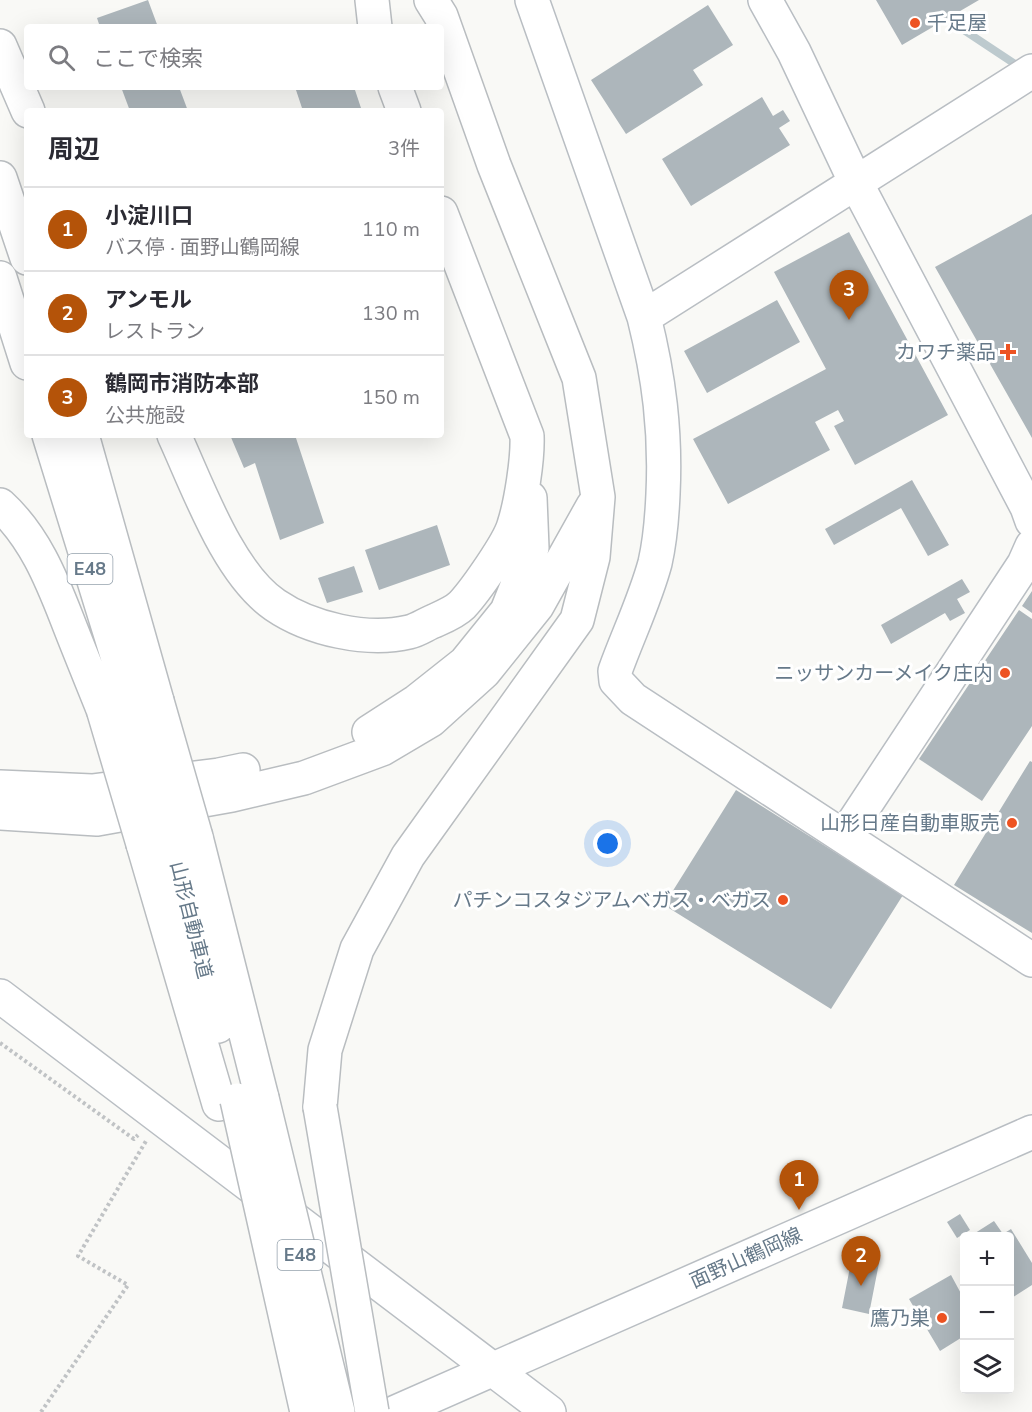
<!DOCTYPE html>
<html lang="ja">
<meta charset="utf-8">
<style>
body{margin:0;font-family:"Nunito Sans","Noto Sans JP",sans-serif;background:#f7f7f7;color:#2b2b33}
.controls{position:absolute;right:18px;bottom:18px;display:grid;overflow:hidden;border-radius:6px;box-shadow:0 6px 24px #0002}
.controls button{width:54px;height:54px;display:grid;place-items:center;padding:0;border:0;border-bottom:2px solid #e1e1e2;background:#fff;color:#2b2b33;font:30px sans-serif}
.you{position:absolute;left:608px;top:844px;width:21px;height:21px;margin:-15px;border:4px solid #fff;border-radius:50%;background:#1a73e8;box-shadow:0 0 0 9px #1a73e833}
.badge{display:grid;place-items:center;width:39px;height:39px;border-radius:50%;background:#b45309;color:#fff;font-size:20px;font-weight:700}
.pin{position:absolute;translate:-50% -50px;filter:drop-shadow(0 2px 3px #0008)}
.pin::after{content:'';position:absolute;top:32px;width:21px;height:18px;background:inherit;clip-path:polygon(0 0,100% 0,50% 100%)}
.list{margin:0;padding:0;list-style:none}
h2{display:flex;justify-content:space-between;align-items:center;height:78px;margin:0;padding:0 24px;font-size:26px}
h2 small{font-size:20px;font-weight:400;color:#7c7c81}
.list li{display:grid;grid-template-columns:39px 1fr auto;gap:18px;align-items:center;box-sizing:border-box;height:84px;padding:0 24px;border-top:2px solid #e1e1e2}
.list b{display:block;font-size:22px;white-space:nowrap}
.list p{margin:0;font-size:20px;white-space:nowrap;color:#7c7c81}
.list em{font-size:20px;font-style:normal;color:#7c7c81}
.icon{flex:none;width:33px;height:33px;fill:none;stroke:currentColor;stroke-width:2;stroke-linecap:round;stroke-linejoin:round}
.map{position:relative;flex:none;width:1032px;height:1412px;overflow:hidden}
.search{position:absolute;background:#fff;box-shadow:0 6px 24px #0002;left:24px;top:24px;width:420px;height:66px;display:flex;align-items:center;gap:15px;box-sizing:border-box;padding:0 21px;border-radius:6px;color:#7c7c81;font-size:22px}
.panel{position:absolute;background:#fff;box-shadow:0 6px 24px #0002;left:24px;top:108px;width:420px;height:330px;border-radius:6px}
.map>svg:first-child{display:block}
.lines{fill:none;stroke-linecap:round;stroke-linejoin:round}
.stream{stroke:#bdcace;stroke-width:8}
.building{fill:#adb6bb}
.secondary-casing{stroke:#b9bec3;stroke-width:36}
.highway-casing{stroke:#b9bdc0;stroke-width:36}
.path{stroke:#c0c3c5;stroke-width:4;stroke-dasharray:3 3;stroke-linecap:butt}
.secondary{stroke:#fff;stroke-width:33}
.highway{stroke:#fff;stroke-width:33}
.highway-bridge-casing{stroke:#b9bdc0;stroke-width:36;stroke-linecap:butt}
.highway-bridge{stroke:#fff;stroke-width:33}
.poi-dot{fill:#ed5322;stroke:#fff;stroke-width:2}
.labels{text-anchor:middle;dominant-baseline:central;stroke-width:6;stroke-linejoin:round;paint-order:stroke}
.shield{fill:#fff;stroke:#94a1ac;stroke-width:1.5}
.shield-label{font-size:18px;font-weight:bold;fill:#667989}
.poi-label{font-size:20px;fill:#667989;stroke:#fff;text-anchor:end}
.street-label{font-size:20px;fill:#667989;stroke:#fff}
</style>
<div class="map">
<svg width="1032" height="1412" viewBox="0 0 1032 1412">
<rect width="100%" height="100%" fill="#f9f9f6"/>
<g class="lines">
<!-- stream -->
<path class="stream" d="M938,13l83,55"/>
</g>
<!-- building -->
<path class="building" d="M148,0l10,27h-58l-3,-9z
M876,0h103l-77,45z
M708,5l25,40 -40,25 10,15 -77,49 -35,-54z
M121,87h58l9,24h-58z
M295,87h59l8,24h-59z
M762,97l11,19 10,-6 7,11 -11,7 11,17 -99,61 -29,-47z
M1032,214v224l-97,-171z
M849,232l99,183 -93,50 -21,-39 10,-5 -6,-11 -23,12 15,28 -102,54 -35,-65 133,-70 -52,-97z
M777,300l23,42 -93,51 -23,-42z
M230,435h65l29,88 -44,17 -25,-77 -11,5z
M912,480l37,65 -21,11 -27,-48 -67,37 -9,-16z
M437,525l13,40 -71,25 -14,-40z
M354,566l9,26 -36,11 -9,-25z
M962,579l8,13 -13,7 8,14 -15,8 -5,-8 -54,31 -10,-19z
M1032,591v22l-10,-7z
M1019,610l13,9v107l-50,75 -63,-42z
M1030,761l2,1v171l-78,-48z
M736,790l167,105 -72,114 -167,-104z
M960,1214l10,16 -13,8 -10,-16z
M994,1221l9,13 8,-5 21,34v22l-22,14v-63h-37l-1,-1z
M852,1257l27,6 -10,51 -27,-6z
M951,1275l13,24v37l-24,15 -31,-52z"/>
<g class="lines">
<defs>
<path id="secondary" d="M532,0l112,317 388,-246
M765,0l29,52 61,129 172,326 5,14
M644,317c15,60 22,115 19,177 -1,23 -3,47 -8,69 -10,37 -27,72 -40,108l1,10 17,18 211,138 180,-273 8,-18
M844,837l188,123
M0,996l549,416
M396,1412l636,-280"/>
<path id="highway" d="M372,0l3,27
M0,46l28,65
M395,87l9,24
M0,178l27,80
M0,278l27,85
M49,435l83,269
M82,435l75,266
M174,435c24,52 54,138 101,170 35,24 92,37 134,27 9,-2 17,-8 25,-11 9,-4 21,-9 28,-16 13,-14 47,-62 52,-80 7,-22 14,-66 13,-89l-86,-223
M0,505c34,31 51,73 67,114 12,31 24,60 36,90
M369,732l48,-31 48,-38 42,-52 25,-63 -2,-50
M0,787l92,4 127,-16 24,-5
M0,813l97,6 135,-24 72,-17 78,-29 49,-29 53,-48 53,-66 56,-100
M196,837l66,261
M171,840l47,186
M143,844l76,260
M320,1107l5,-57 32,-101 51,-93 169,-236 16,-63 5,-60 -19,-119 -85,-213 -53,-149 -10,-16"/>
</defs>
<!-- secondary casing -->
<use href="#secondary" class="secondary-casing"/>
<!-- highway casing -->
<use href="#highway" class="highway-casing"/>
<!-- path -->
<path class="path" d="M0,1043l134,96 4,-4
M41,1412l87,-127 -50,-29 68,-115"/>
<!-- secondary -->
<use href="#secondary" class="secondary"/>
<!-- highway -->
<use href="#highway" class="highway"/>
<defs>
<path id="highway-bridge" d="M157,701l39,136
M132,704l39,136
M103,709l40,135
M262,1098l76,314
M237,1100l70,312
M320,1107l52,305"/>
</defs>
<!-- highway-bridge casing -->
<use href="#highway-bridge" class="highway-bridge-casing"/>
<!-- highway-bridge -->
<use href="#highway-bridge" class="highway-bridge"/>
</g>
<!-- markers -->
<g class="poi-dot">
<circle cx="915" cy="23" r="6"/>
<path d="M1005 343h6v6h6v6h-6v6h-6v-6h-6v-6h6z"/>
<circle cx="1005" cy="673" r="6"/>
<circle cx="1012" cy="823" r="6"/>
<circle cx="783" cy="900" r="6"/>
<circle cx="942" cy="1318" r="6"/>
</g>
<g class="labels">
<!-- shield labels -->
<g class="shield">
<rect x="67.5" y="554" width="45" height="30" rx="4.5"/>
<rect x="277.5" y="1240" width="45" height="30" rx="4.5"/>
</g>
<g class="shield-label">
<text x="90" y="569">E48</text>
<text x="300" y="1255">E48</text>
</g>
<!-- poi labels -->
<g class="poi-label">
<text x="927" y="23" text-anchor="start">千足屋</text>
<text x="996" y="352">カワチ薬品</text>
<text x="993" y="673">ニッサンカーメイク庄内</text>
<text x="1000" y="823">山形日産自動車販売</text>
<text x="771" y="900">パチンコスタジアムベガス・ベガス</text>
<text x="930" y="1318">鷹乃巣</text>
</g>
<!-- street labels -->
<g class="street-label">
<text transform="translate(191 920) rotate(76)">山形自動車道</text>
<text transform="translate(746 1258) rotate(-24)">面野山鶴岡線</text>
</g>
</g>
</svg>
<div class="controls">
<button>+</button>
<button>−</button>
<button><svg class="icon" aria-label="layers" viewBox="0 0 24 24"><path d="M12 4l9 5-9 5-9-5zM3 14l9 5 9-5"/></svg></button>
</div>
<div class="you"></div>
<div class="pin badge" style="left:799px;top:1210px">1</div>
<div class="pin badge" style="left:861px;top:1286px">2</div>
<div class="pin badge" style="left:849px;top:320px">3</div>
<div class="search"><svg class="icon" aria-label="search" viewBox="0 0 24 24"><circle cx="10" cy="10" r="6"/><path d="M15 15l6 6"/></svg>ここで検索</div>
<section class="panel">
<h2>周辺<small>3件</small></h2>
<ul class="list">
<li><span class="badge">1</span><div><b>小淀川口</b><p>バス停 · 面野山鶴岡線</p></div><em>110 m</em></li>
<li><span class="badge">2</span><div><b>アンモル</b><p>レストラン</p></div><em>130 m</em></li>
<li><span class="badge">3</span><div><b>鶴岡市消防本部</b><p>公共施設</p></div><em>150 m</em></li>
</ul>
</section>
</div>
